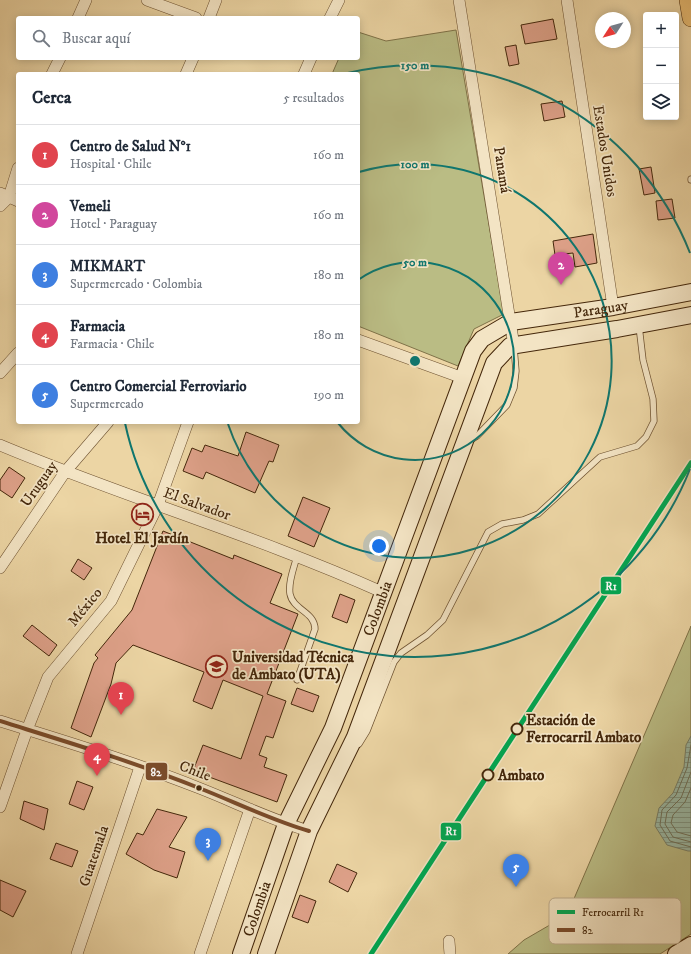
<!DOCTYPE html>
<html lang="es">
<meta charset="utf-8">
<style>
body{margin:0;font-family:"IM FELL DW Pica",serif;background:#f6f6f7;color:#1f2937}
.controls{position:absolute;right:12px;top:12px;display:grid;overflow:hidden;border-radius:4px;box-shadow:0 2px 10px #0003}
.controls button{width:36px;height:36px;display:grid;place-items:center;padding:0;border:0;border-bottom:1px solid #e0e1e3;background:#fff;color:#1f2937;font:20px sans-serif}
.compass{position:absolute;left:595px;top:12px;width:36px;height:36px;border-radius:50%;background:#fff;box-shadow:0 2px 10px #0003;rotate:234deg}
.you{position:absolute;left:379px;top:546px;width:14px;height:14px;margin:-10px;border:3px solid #fff;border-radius:50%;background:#1a73e8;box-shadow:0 0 0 6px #1a73e833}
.badge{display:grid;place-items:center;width:26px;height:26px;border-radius:50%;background:#8f2418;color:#fff;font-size:13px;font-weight:700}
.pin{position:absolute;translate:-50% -33px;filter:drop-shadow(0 1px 2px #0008)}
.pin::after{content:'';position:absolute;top:21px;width:14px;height:12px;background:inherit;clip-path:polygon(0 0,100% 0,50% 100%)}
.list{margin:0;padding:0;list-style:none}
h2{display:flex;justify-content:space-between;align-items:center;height:52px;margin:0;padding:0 16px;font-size:17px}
h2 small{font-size:13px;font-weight:400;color:#747a83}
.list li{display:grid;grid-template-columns:26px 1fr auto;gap:12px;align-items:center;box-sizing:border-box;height:60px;padding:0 16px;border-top:1px solid #e0e1e3}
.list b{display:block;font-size:15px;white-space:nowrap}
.list p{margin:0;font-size:13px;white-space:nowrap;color:#747a83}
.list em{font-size:13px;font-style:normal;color:#747a83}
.icon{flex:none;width:22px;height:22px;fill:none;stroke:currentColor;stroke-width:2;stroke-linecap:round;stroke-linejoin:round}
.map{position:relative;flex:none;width:691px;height:954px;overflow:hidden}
.search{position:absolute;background:#fff;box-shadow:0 2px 10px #0003;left:16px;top:16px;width:344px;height:44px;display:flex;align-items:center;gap:10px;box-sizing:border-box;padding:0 14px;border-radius:4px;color:#747a83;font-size:15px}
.panel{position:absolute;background:#fff;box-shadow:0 2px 10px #0003;left:16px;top:72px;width:344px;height:352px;border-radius:4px}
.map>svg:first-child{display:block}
.green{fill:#babc84;stroke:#7f7248}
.water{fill:url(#water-rules);stroke:#777f68}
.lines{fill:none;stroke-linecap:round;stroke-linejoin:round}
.shore{stroke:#6e7058;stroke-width:1}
.building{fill:#dea189;stroke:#44270b}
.service-casing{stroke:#6e5231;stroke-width:7}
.minor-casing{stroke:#6e5231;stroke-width:12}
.secondary-casing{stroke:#44270b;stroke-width:18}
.primary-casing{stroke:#44270b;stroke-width:18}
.service{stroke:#f3e4c4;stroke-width:5.5}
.minor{stroke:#f3e4c4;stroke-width:11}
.secondary{stroke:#f3e4c4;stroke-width:16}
.primary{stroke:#e6ba72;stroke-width:17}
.bus-1-casing{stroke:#f3e4c4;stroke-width:7}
.bus-1{stroke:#7a4b2a;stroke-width:4}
.rail-1-casing{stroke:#f3e4c4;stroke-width:8}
.rail-1{stroke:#00a651;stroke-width:5}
.ring{fill:none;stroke:#0f766e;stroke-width:2}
.stop-dot{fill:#f3e4c4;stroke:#44270b;stroke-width:2}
.bus-dot{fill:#44270b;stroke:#f3e4c4;stroke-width:1.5}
.labels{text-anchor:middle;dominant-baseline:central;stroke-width:3.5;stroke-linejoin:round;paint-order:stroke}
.street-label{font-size:15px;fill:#44270b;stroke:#f3e4c4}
.poi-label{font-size:15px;font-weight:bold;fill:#44270b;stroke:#f3e4c4}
.stop-label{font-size:15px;font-weight:bold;fill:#44270b;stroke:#f3e4c4;text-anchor:start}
.key{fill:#f3e4c4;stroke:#beab8c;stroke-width:1}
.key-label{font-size:11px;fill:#44270b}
.centre{fill:#0f766e;stroke:#f3e4c4;stroke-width:2}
.ring-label{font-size:12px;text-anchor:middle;font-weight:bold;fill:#0f766e;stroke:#f3e4c4;stroke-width:3.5;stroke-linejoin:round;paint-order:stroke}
.line-badge{stroke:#f3e4c4;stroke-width:1.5}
.badge-label{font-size:11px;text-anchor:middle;font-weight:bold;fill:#fff}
</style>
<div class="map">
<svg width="691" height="954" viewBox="0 0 691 954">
<defs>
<pattern id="water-rules" width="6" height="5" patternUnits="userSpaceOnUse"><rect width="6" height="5" fill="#99b9a6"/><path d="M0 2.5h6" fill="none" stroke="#7e9685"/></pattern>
</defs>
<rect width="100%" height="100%" fill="#ecd5a4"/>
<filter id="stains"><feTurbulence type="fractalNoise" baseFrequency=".005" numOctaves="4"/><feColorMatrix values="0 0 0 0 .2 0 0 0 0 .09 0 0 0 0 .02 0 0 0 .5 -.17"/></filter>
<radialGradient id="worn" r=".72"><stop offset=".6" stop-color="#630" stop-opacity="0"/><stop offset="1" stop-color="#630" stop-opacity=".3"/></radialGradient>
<!-- green -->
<path class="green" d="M456,30l48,284 -30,15 -16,37 -100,-40v-252h-26l7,-16h19v-26l28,9z
M691,626v308l-31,20h-152l16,-14 43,-25z"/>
<!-- water -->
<path class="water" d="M691,736v115h-3l-21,-6 -12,-19 4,-18 14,-15 11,-26 2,-22z"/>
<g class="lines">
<!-- shore -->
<path class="shore" d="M691,745l-4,23 -11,27 -14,15 -2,15 10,16 21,6
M691,772l-10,26 -14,14 -2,12 8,13 18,5
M691,788l-6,14 -12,13 -2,8 6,9 14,4"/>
</g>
<!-- building -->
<path class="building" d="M553,19l4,20 -32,5 -4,-19z
M516,45l3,19 -10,2 -4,-19z
M562,101l3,16 -21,4 -3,-17z
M651,167l4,26 -11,2 -5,-26z
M672,199l3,19 -17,2 -2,-19z
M593,234l4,29 -22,4 -2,-14 -18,2 -2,-14z
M246,432l33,13 -6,17 -4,-1 -14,32 -49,-21 -3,7 -20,-8 9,-23 10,4 3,-7 33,11z
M9,467l16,11 -13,20 -12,-8v-10z
M303,497l27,11 -16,39 -26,-11z
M163,531l70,28 1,-4 48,19 -12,29 28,11 -31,80 19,7 -13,37 -7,-2 -7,19 8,3 -3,9 23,8 -10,27 -84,-31 10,-26 38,14 22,-63 -40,-16 -11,29 -19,-8 11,-29 -71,-27 -17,18 -5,21 -20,53 -20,-9 23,-65 4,-5 -3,-3 37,-45z
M78,559l14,9 -8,12 -13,-9z
M340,594l15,6 -8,23 -15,-6z
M32,625l25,20 -8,11 -26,-20z
M297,688l22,8 -6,16 -22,-8z
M77,781l16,6 -9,23 -15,-6z
M24,801l24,8 -4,21 -24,-11z
M157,809l30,8 -18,30 16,5 -8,26 -23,-8 -28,-16 11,-21 6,2z
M56,843l22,8 -6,16 -22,-8z
M337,864l20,9 -9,19 -19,-10z
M0,880l26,11 -13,26 -13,-7z
M300,895l16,6 -8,22 -16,-6z"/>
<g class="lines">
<defs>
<path id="service" d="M691,179v1
M469,441l8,-5 30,-31 7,-17 2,-17 -2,-24
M297,680l18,-51c0,-17 -22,-19 -25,-35 -2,-12 4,-26 7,-38
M359,744l8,-13 27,-69 7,-9 26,-18 16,-15 45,-88 14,-8 21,-4 15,-6 62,-57 37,-11 9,-9 8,-16 -1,-22 -10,-39 -4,-34"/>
<path id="minor" d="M147,0l49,18
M459,0l55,346
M567,0l46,307
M78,18l8,-18
M209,18l7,-18
M330,18l9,-18
M52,74l8,-16
M186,74l7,-16
M304,74l7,-16
M0,193l18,8
M0,206l9,-9 9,-29
M358,340l105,38
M0,373l18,-20
M0,445c126,53 258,91 382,147
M0,568l65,-96 43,-50
M0,721c67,21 134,41 199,67 36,14 72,32 110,43
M0,807l27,-77 21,-53 63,-76 47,-96 30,-83
M449,941l1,13
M77,954l63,-187
M200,954l50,-145"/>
<g id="secondary">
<path id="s1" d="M241,954l45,-130 47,-96 140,-377 9,-12 29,-17 102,-15 78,-15"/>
<path d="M266,954l43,-123 46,-94 139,-374 16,-17 107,-17 74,-14"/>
<path d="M676,954l15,-9"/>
</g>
<path id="primary" d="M688,0l3,18"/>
</defs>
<!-- service casing -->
<use href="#service" class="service-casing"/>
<!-- minor casing -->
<use href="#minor" class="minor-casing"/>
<!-- secondary casing -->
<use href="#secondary" class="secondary-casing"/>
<!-- primary casing -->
<use href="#primary" class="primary-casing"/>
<!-- service -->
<use href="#service" class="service"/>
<!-- minor -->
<use href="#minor" class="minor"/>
<!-- secondary -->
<use href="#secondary" class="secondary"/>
<!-- primary -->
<use href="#primary" class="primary"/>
<defs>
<path id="bus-1" d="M0,721c67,21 134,41 199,67 36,14 72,32 110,43"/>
</defs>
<!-- bus-1 casing -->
<use href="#bus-1" class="bus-1-casing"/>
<!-- bus-1 -->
<use href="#bus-1" class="bus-1"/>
<defs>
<path id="rail-1" d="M371,954l320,-491"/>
</defs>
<!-- rail-1 casing -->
<use href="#rail-1" class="rail-1-casing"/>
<!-- rail-1 -->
<use href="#rail-1" class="rail-1"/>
</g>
<!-- distance rings -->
<g class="ring">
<path d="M358 280A99 99 0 1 1 338 423"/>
<path d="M359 172A197 197 0 1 1 228 424"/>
<path d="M690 469A296 296 0 0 1 125 423M343 74A296 296 0 0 1 690 253"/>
</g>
<!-- icons -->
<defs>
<symbol id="hotel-ring" viewBox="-11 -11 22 22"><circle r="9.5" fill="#f3e4c4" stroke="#8f2418" stroke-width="1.5"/><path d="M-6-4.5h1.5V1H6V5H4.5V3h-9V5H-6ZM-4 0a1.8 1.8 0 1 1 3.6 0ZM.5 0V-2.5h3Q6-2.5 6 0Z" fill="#8f2418"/></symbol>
<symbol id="university-ring" viewBox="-11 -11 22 22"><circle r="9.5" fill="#f3e4c4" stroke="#8f2418" stroke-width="1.5"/><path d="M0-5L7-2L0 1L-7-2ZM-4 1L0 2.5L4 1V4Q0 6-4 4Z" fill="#8f2418"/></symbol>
</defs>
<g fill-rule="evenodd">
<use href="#hotel-ring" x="130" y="502" width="25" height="25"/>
<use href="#university-ring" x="204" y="654" width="25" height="25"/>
</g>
<!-- markers -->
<g class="stop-dot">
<circle cx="517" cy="729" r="5.5"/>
<circle cx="488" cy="775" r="5.5"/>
</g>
<circle class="bus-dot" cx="199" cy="788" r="3.5"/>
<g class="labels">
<!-- street labels -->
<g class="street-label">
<text transform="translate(605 151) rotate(81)">Estados Unidos</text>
<text transform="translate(502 170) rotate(81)">Panamá</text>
<text stroke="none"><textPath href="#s1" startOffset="786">Paraguay</textPath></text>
<text transform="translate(39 484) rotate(-55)">Uruguay</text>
<text transform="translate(197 504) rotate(20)">El Salvador</text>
<text transform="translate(85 607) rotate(-51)">México</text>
<text stroke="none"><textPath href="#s1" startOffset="372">Colombia</textPath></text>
<text transform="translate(195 771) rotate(21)">Chile</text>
<text transform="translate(94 856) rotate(-71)">Guatemala</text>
<text stroke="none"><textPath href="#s1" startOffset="48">Colombia</textPath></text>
</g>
<!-- poi labels -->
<g class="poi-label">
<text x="142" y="538">Hotel El Jardín</text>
<text x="232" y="657" text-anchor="start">Universidad Técnica<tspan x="232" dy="17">de Ambato (UTA)</tspan></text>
</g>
<!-- stop labels -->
<g class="stop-label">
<text x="526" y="720">Estación de<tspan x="526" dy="17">Ferrocarril Ambato</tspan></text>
<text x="498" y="775">Ambato</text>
</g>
</g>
<!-- legend -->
<rect x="549" y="898" width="132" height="46" rx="6" class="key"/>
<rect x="557" y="910" width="18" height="4" fill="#00a651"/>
<rect x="557" y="928" width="18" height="4" fill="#7a4b2a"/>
<g class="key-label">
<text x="582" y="916">Ferrocarril R1</text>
<text x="582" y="934">82</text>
</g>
<circle cx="415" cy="361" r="6" class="centre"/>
<g class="ring-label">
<text x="415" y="69">150 m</text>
<text x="415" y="168">100 m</text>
<text x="415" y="266">50 m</text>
</g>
<g class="line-badge">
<rect x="600" y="576" width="22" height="19" rx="4" fill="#00a651"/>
<rect x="145" y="762" width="23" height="19" rx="4" fill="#7a4b2a"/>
<rect x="440" y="822" width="22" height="19" rx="4" fill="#00a651"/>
</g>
<g class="badge-label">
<text x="611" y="590">R1</text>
<text x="156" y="776">82</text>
<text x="451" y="835">R1</text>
</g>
<rect width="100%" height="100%" filter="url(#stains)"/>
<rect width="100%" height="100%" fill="url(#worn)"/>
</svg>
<div class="controls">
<button>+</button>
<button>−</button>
<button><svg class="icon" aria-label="layers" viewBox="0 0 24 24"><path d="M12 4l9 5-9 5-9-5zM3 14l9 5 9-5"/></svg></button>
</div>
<svg class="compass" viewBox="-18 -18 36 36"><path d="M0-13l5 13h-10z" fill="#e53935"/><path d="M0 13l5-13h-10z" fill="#747a83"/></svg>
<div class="you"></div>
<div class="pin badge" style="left:121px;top:715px;background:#e0444e">1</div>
<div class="pin badge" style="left:561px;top:285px;background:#d1479c">2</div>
<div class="pin badge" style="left:208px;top:861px;background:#3f7fe0">3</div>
<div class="pin badge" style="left:97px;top:776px;background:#e0444e">4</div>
<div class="pin badge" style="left:516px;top:887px;background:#3f7fe0">5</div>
<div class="search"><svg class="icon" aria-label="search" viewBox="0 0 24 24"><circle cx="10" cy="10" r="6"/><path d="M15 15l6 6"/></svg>Buscar aquí</div>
<section class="panel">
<h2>Cerca<small>5 resultados</small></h2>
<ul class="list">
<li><span class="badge" style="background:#e0444e">1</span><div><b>Centro de Salud N°1</b><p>Hospital · Chile</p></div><em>160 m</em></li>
<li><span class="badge" style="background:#d1479c">2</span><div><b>Vemeli</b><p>Hotel · Paraguay</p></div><em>160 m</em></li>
<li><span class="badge" style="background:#3f7fe0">3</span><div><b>MIKMART</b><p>Supermercado · Colombia</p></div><em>180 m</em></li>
<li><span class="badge" style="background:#e0444e">4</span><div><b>Farmacia</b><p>Farmacia · Chile</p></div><em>180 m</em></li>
<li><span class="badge" style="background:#3f7fe0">5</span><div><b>Centro Comercial Ferroviario</b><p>Supermercado</p></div><em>190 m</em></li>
</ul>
</section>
</div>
